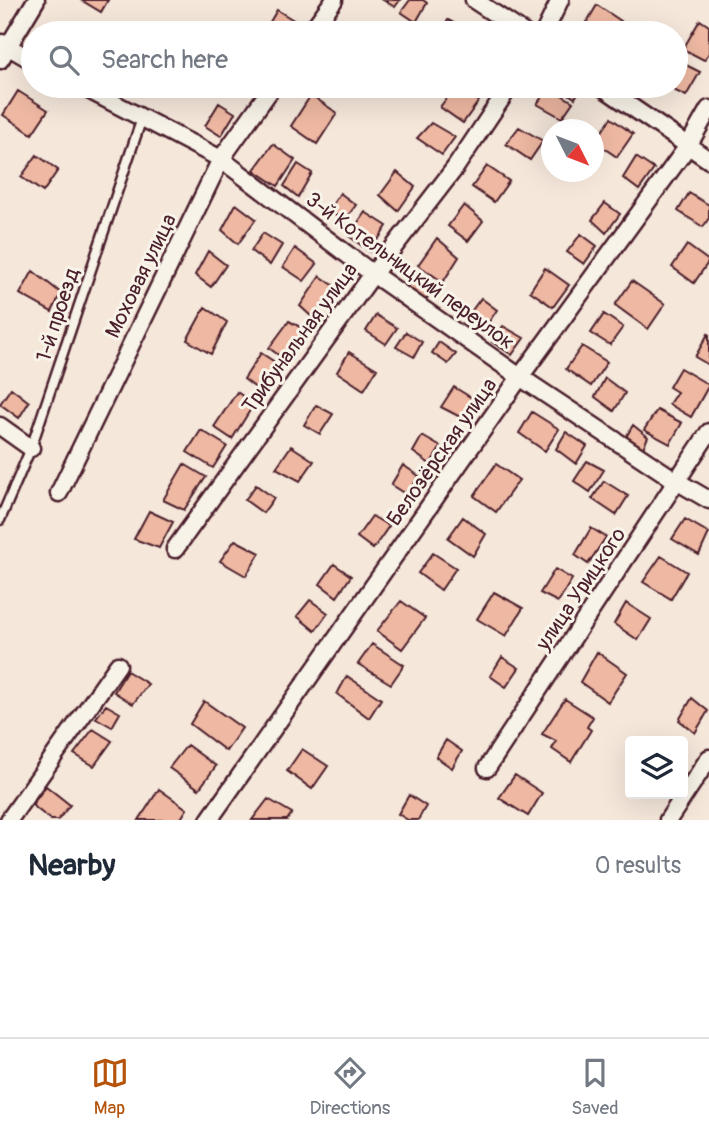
<!DOCTYPE html>
<meta charset="utf-8">
<style>
body{margin:0;font-family:Pangolin,sans-serif;background:#f6f6f7;color:#1f2937}
.controls{position:absolute;right:21px;bottom:21px;display:grid;overflow:hidden;border-radius:7px;box-shadow:0 7px 28px #0002}
.controls button{width:63px;height:63px;display:grid;place-items:center;padding:0;border:0;border-bottom:2px solid #e0e1e3;background:#fff;color:#1f2937;font:35px sans-serif}
.compass{position:absolute;left:541px;top:119px;width:63px;height:63px;border-radius:50%;background:#fff;box-shadow:0 7px 28px #0002;rotate:132deg}
.list{margin:0;padding:0;list-style:none}
h2{display:flex;justify-content:space-between;align-items:center;height:91px;margin:0;padding:0 28px;font-size:30px}
h2 small{font-size:23px;font-weight:400;color:#747a83}
.icon{flex:none;width:38px;height:38px;fill:none;stroke:currentColor;stroke-width:2;stroke-linecap:round;stroke-linejoin:round}
.map{position:relative;flex:none;width:709px;height:820px;overflow:hidden}
.search{position:absolute;background:#fff;box-shadow:0 7px 28px #0002;left:21px;right:21px;top:21px;height:77px;display:flex;align-items:center;gap:18px;box-sizing:border-box;padding:0 24px;border-radius:38px;color:#747a83;font-size:26px}
.sheet{height:217px;background:#fff}
nav{display:flex;justify-content:space-around;align-items:center;box-sizing:border-box;height:98px;border-top:2px solid #e0e1e3;background:#fff;font-size:19px;color:#747a83}
nav a{display:grid;justify-items:center;gap:4px}
nav .on{color:#b45309}
.map>svg:first-child{display:block}
.building{fill:#eeb8a2;stroke:#4a1f2b;stroke-width:2}
.lines{fill:none;stroke-linecap:round;stroke-linejoin:round}
.service-casing{stroke:#4a1f2b;stroke-width:13}
.minor-casing{stroke:#4a1f2b;stroke-width:21}
.service{stroke:#f7f3e8;stroke-width:8}
.minor{stroke:#f7f3e8;stroke-width:16}
.labels{text-anchor:middle;dominant-baseline:central;stroke-width:6;stroke-linejoin:round;paint-order:stroke}
.street-label{font-size:21px;fill:#4a1f2b;stroke:#f7f3e8}
</style>
<div class="map">
<svg width="709" height="820" viewBox="0 0 709 820">
<rect width="100%" height="100%" fill="#f5e7da"/>
<filter id="ink" filterUnits="userSpaceOnUse"><feTurbulence type="fractalNoise" baseFrequency=".0143" numOctaves="2"/><feDisplacementMap in="SourceGraphic" scale="14" xChannelSelector="R" yChannelSelector="G"/><feConvolveMatrix kernelMatrix="1 2 1 2 8 2 1 2 1" color-interpolation-filters="sRGB"/></filter>
<g filter="url(#ink)">
<!-- building -->
<path class="building" d="M81,0h27l-7,12z
M383,0h17l-5,7z
M410,0h13l4,3 -11,19 -15,-10z
M597,5l24,16 -8,12 -32,-1z
M277,10l20,12 -6,11 -27,-1z
M448,20l11,6 -4,7h-15z
M700,20l9,6v27l-5,7 -21,-11z
M62,21l18,12h-26z
M378,22l15,11h-23z
M465,26l13,7h-19z
M682,63l18,9 -14,24 -19,-9 9,-1v-13z
M456,86h23l7,5 -23,32 -23,-16z
M556,86h26l-7,12z
M549,87l24,15 -11,16 -25,-14z
M18,91l30,19 -16,24 -29,-19z
M311,95l26,18 -20,31 -26,-18z
M219,103l16,10 -14,23 -16,-10z
M611,118l22,16 -16,23 -22,-15z
M431,123l24,14 -13,18 -25,-17z
M519,127l24,14 -13,19 -24,-16z
M273,144l22,16 -17,26 -24,-16z
M37,155l21,15 -15,22 -22,-15z
M636,157l18,12 -15,21 -16,-12z
M298,164l14,9 -14,24 -14,-11z
M487,166l22,15 -15,21 -22,-15z
M397,172l18,15 -17,24 -18,-16z
M340,193l16,12 -12,16 -15,-11z
M689,193l20,12v13l-6,9 -25,-16z
M605,203l15,11 -14,19 -14,-13z
M236,204l20,15 -18,25 -16,-14z
M464,205l19,16 -15,20 -20,-15z
M365,212l22,14 -17,26 -21,-16z
M263,233l19,12 -12,20 -19,-14z
M581,234l16,12 -13,18 -17,-12z
M437,238l22,19 -16,25 -25,-17z
M687,245l22,16 -15,22 -22,-16z
M295,248l22,16 -13,17 -21,-14z
M208,251l18,14 -15,22 -16,-12z
M545,268l24,17 -16,22 -23,-16z
M33,271l28,22 -9,19 -32,-18z
M412,274l22,13 -8,13 -21,-15z
M320,276l16,11 -23,31 -13,-12z
M632,281l33,23 -17,25 -33,-24z
M481,298l16,12 -11,16 -16,-13z
M205,307l22,15 -16,32 -24,-14z
M604,314l19,13 -13,18 -19,-12z
M376,315l21,13 -11,16 -20,-13z
M289,321l15,8 -20,30 -15,-11z
M503,326l21,12 -12,17 -20,-13z
M406,332l16,10 -8,15 -18,-10z
M708,334l1,1v30l-14,-8z
M439,342l17,12 -8,10 -16,-11z
M582,346l25,16 -16,24 -25,-17z
M349,352l28,17 -13,21 -27,-18z
M261,353l20,13 -20,26 -17,-13z
M680,368l29,17 -18,32 -22,-13 8,-12 -8,-5z
M605,378l20,15 -11,18 -19,-14z
M454,387l21,13 -13,18 -21,-11z
M11,388l18,14 -10,16 -19,-14z
M237,392l17,12 -22,35 -18,-12z
M316,405l17,9 -13,20 -16,-9z
M657,410l25,13 -12,21 -26,-14z
M532,412l27,17 -14,22 -26,-18z
M633,425l15,12 -5,11 -17,-11z
M201,430l26,16 -14,22 -26,-16z
M566,432l21,14 -11,18 -20,-15z
M422,436l19,11 -11,17 -17,-12z
M291,446l23,15 -14,20 -24,-13z
M587,461l17,9 -14,22 -16,-11z
M184,464l22,13 -22,33 -21,-10z
M496,464l23,16 -23,32 -22,-16z
M403,465l16,11 -12,19 -16,-10z
M604,481l24,15 -12,19 -24,-16z
M256,485l18,13 -11,15 -18,-13z
M149,511l24,11 -14,26 -25,-9z
M372,516l17,10 -16,23 -16,-12z
M463,517l23,17 -13,22 -25,-18z
M685,519l24,14 -10,22 -27,-16z
M591,528l15,9 -18,27 -13,-9z
M235,540l25,13 -14,23 -26,-15z
M433,553l23,15 -15,22 -23,-17z
M661,556l26,16 -16,27 -28,-17z
M334,564l17,12 -14,21 -17,-13z
M555,569l17,10 -14,23 -18,-9z
M494,592l29,16 -17,28 -29,-17z
M310,600l18,13 -13,18 -18,-15z
M401,601l24,17 -23,31 -25,-18z
M626,603l25,16 -13,21 -24,-16z
M372,644l32,21 -13,19 -33,-20z
M597,652l30,21 -19,29 -28,-20z
M502,657l17,11 -13,19 -16,-11z
M127,671l21,13 -15,20 -19,-12z
M347,676l34,23 -12,19 -32,-24z
M692,698l16,13 -13,22 -16,-13z
M565,699l28,18 -6,10 4,3 -20,32 -19,-13 4,-8 -14,-7z
M204,701l38,27 -16,23 -36,-27z
M106,705l14,8 -8,14 -16,-9z
M93,729l19,12 -18,25 -20,-12z
M446,740l16,11 -10,17 -16,-11z
M187,745l29,21 -17,23 -30,-21z
M302,749l26,17 -16,23 -25,-18z
M515,775l27,18 -14,23 -29,-18z
M46,786l24,19 -12,15h-7l-19,-15z
M159,789l28,20 -7,11h-41z
M409,795l17,11 -8,14h-10l-10,-6z
M268,799l24,14 -5,7h-35z"/>
<g class="lines">
<defs>
<path id="service" d="M0,520l31,-72 111,-330"/>
<path id="minor" d="M474,0l50,33
M310,33l24,-33
M544,33l16,-33
M2,43l31,18
M0,60l36,-60
M81,86l140,73 152,115 147,103 158,105 31,18
M601,86l108,74
M0,426l31,22
M59,493l162,-334 52,-73
M175,549l198,-275 82,-106 55,-82
M487,768l222,-336
M9,820l109,-155
M209,820l311,-443 168,-231 21,-37
M668,820l41,-62"/>
</defs>
<!-- service casing -->
<use href="#service" class="service-casing"/>
<!-- minor casing -->
<use href="#minor" class="minor-casing"/>
<!-- service -->
<use href="#service" class="service"/>
<!-- minor -->
<use href="#minor" class="minor"/>
</g>
</g>
<g class="labels">
<!-- street labels -->
<g class="street-label">
<text transform="translate(410 271) rotate(36)">3-й Котельницкий переулок</text>
<text transform="translate(141 276) rotate(-64)">Моховая улица</text>
<text transform="translate(58 315) rotate(-72)">1-й проезд</text>
<text transform="translate(300 338) rotate(-54)">Трибунальная улица</text>
<text transform="translate(442 452) rotate(-55)">Белозёрская улица</text>
<text transform="translate(581 589) rotate(-56)">улица Урицкого</text>
</g>
</g>
</svg>
<div class="controls">
<button><svg class="icon" aria-label="layers" viewBox="0 0 24 24"><path d="M12 4l9 5-9 5-9-5zM3 14l9 5 9-5"/></svg></button>
</div>
<svg class="compass" viewBox="-18 -18 36 36"><path d="M0-13l5 13h-10z" fill="#e53935"/><path d="M0 13l5-13h-10z" fill="#747a83"/></svg>
<div class="search"><svg class="icon" aria-label="search" viewBox="0 0 24 24"><circle cx="10" cy="10" r="6"/><path d="M15 15l6 6"/></svg>Search here</div>
</div>
<section class="sheet">
<h2>Nearby<small>0 results</small></h2>
<ul class="list">
</ul>
</section>
<nav>
<a class="on"><svg class="icon" aria-label="map" viewBox="0 0 24 24"><path d="M3 6l6-2 6 2 6-2v14l-6 2-6-2-6 2zM9 4v14M15 6v14"/></svg>Map</a>
<a><svg class="icon" aria-label="directions" viewBox="0 0 24 24"><path d="M12 3l9 9-9 9-9-9zM9 14v-3h6M13 9l2 2-2 2"/></svg>Directions</a>
<a><svg class="icon" aria-label="saved" viewBox="0 0 24 24"><path d="M7 4h10v16l-5-4-5 4z"/></svg>Saved</a>
</nav>
